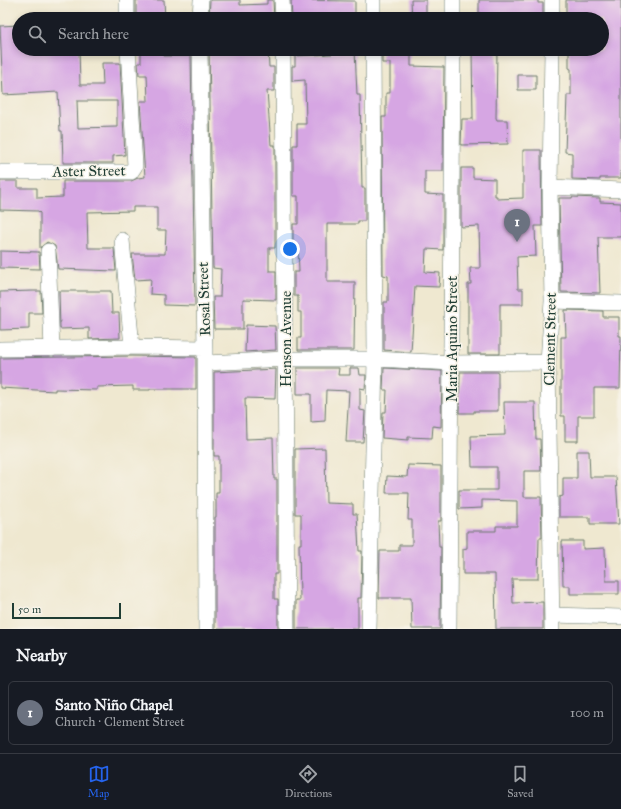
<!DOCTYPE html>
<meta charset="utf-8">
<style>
body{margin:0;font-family:"IM FELL Great Primer",serif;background:#20242c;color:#f1f3f6}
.scale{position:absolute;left:12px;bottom:10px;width:109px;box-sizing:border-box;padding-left:4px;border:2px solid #1f3d34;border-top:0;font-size:11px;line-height:14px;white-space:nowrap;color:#1f3d34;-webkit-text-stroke:3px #f7f3e8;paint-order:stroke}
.you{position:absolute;left:290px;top:249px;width:14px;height:14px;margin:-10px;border:3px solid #fff;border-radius:50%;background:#1a73e8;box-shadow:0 0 0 6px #1a73e833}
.badge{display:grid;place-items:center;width:26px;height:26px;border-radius:50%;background:#2563eb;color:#fff;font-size:13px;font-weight:700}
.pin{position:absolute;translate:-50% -33px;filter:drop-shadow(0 1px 2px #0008)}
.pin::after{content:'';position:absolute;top:21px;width:14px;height:12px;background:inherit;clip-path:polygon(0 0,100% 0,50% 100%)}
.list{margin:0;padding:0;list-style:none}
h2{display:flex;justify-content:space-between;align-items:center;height:52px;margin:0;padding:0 16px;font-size:17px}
h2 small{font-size:13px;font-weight:400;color:#9ea1a6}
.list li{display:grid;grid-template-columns:26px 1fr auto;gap:12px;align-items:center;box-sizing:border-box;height:64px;margin:0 8px 8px;padding:0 8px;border:1px solid #363941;border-radius:6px}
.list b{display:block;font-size:15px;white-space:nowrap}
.list p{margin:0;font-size:13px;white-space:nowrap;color:#9ea1a6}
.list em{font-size:13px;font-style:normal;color:#9ea1a6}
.icon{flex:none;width:22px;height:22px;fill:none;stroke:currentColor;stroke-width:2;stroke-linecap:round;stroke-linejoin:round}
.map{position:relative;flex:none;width:621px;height:629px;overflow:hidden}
.search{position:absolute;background:#171b24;box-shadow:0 2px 6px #0003;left:12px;right:12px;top:12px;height:44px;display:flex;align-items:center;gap:10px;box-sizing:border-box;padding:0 14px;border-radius:22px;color:#9ea1a6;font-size:15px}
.sheet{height:124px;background:#171b24}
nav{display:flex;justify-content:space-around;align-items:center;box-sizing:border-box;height:56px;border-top:1px solid #363941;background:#171b24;font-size:11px;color:#9ea1a6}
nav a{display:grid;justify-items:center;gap:2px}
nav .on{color:#2563eb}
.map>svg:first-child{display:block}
.building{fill:#d6a6e3;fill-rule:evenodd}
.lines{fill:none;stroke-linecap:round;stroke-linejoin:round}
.street-casing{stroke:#68796b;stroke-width:16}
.street{stroke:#fff;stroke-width:15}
.labels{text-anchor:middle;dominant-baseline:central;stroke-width:3;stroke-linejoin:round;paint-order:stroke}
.street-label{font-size:15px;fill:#1f3d34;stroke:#f7f3e8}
</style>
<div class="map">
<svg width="621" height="629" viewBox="0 0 621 629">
<rect width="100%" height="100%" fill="#f7f3e8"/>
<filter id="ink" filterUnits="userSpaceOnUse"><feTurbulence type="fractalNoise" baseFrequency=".025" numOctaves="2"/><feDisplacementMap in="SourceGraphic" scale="8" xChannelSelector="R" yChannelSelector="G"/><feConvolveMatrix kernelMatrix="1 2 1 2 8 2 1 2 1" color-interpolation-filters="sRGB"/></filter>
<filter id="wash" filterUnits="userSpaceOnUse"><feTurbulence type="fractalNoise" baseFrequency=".012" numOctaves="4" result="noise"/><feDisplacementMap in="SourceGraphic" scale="16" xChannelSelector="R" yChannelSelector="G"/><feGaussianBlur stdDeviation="0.9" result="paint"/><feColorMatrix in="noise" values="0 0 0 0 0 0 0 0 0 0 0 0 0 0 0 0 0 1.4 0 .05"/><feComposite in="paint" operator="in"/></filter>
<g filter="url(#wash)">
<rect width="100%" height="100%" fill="#efe8d0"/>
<g id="blocks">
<!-- building -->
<path class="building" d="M136,0h28l1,19h-29z
M210,0h30v5l27,-1v-4h6l1,19h-65z
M291,0l64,1v18h-63z
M411,0h15v19h-14z
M479,0h59v3h5v14l-31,-1v3h-33z
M566,0h55v178h-21v2l-28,-1v-26l-7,-1 2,-57h4v-26l-2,-1v-19h33v-30h-36z
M19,25v24h60l1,36h23l-1,-22h18l5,92 -12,1v7h-50l-1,-32h-2l-2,-39 -55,3 -3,-69zM77,101h40v26l-39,1z
M209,49h59l1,18h5v24h-7l4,54h4v103h-6v23h7v29l-33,-1v30h-29l-1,-32h7l1,-28 -8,-1z
M355,49l2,46h3l2,93h3v33h-7v3h-31v58h28l-1,68h-56v-12h3v-26h-3v-16h-4v-24h5l-1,-24h-5v-24h5v-28h-5v-51h4v-21h9l-1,-44 -13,1v-15h3v-10l37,-2v-2h9v-2z
M382,49h29v17l33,1 -1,104h-18v23l18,1v55l-17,-1 -1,23 15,1 -1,14 -24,-1 -4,66 -27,-2v-48h4v-26l-5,-1 -1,-158h4v-24h4v-30h-8z
M472,51h25l-1,67 1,2h10l1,24 -47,1 1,-26h11z
M141,52h23v4h27l4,250 -31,-1v-10l-14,-1 1,-15 -16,1 -3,-26h33l1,-24h-9v-23h-24v4l-46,1 1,36h26l2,23 -58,-2 -3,-23 -8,-4 -7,6v-35l-2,-2 -38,-1v-29h18v7h19v10l26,-1v-16h68l7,-3 7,-1 -5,-76h8l-1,-26h-8l-1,-12h3z
M518,75h18v15h-18z
M523,150h18l1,76h-7l1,30 -19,1 1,32h5v15h-23v50h-32v-70h3l-1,-16h10l-1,-42 -18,1v-59h12v10l22,1v17h2v3l26,-1z
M572,197l28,1v4l21,1v34h-23l2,56 -39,-1 -2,-94h13z
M0,251l39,1 1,17 -40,-1z
M33,291h8l1,22h-13v16l-29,1v-38z
M59,291h52l1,22h7l1,25 -31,1v-11l-29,1z
M565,310l38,1v6h16v19h2l-1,52h-26v28h-16v25h-13v-25h-4v-79h5z
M246,325l29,1 1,24 -31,2z
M132,356l64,1v32h-46v1h-17v-4l-36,1v3l-42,-1v2l-55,-3v-30z
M297,368h42l-1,7h12v-7h9l1,7h6l-1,14 -5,-1v22l5,1 -2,31h-17l3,-51 -23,-1 -1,31 -14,1v-28h-14z
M384,368l58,3 -1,56 -8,-1 -1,12 -24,-1v3l-26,-2 1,-26h3l1,-22h-4z
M276,369l-1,30 -30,-1 1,41 27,-1 1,41h3v95h-3v25h4v30h-63v-112h1v-24h3v-37h-5v-84z
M460,372h38v39h-24v2h-15z
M504,402h31l1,37h4l1,32h-17v26h17l1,41h-3l-1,41h-26l1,24 30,-1v27h-47l-1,-55h-32v-25l4,-1v-17h29v-5h21v-25l-35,-1v8l-23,1v-19h38v-23h-25l-1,-31 34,-1z
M325,448l1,55 27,1v10h4l2,37h3l-1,47h-3v31h-62v-29h4l-1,-56h2v-30h-6v-65z
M577,451h12l1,26h26l3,47h-29v-7h-31v-20l4,-1v-18h14z
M408,465l33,1v55h-3l1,26h2l-1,82h-28l-1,-31h-32l1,-47h19v-6h13v-25h-4l1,-27h-23l1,-17 20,1z
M562,541h21v8l22,-1 1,33h13v13h-49v-8h-7z"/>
</g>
</g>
<g filter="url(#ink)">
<use href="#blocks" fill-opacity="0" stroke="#68796b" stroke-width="1"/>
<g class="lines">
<defs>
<path id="street" d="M127,0v19
M282,0l1,19
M373,0v19
M200,19l1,-19
M453,19v-19
M552,19v-19
M200,49l5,299 1,281
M283,49l4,580
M552,49l-2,138 2,114 -4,61 4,267
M0,172h131l4,-6 -7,-117
M550,187l71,3
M122,240l10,107
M48,251l4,98
M552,301l69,2
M0,349l132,-2 73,1
M206,363l80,-4h89l77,4 96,-1
M552,615l69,2
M369,629l6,-270 -2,-310
M449,629l4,-580"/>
</defs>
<!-- street casing -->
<use href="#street" class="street-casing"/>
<!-- street -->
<use href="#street" class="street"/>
</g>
</g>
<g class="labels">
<!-- street labels -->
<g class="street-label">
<text transform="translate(89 171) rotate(-1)">Aster Street</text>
<text transform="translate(204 299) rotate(-92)">Rosal Street</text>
<text transform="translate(286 339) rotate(-90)">Henson Avenue</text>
<text transform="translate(452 339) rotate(-90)">Maria Aquino Street</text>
<text transform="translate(550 339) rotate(-89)">Clement Street</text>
</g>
</g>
</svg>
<div class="scale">50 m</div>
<div class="you"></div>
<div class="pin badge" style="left:517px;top:242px;background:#6b7280">1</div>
<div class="search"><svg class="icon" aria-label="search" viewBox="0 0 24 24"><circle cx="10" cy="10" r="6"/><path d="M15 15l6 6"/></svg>Search here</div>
</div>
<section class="sheet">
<h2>Nearby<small></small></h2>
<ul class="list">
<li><span class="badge" style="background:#6b7280">1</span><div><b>Santo Niño Chapel</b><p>Church · Clement Street</p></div><em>100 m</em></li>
</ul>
</section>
<nav>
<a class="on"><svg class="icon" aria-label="map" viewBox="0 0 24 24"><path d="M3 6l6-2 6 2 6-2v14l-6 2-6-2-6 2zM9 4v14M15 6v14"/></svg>Map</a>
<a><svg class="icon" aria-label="directions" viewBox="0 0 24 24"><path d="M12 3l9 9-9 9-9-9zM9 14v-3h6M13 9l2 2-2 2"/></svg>Directions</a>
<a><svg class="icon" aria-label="saved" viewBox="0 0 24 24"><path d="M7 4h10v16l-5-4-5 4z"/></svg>Saved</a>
</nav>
